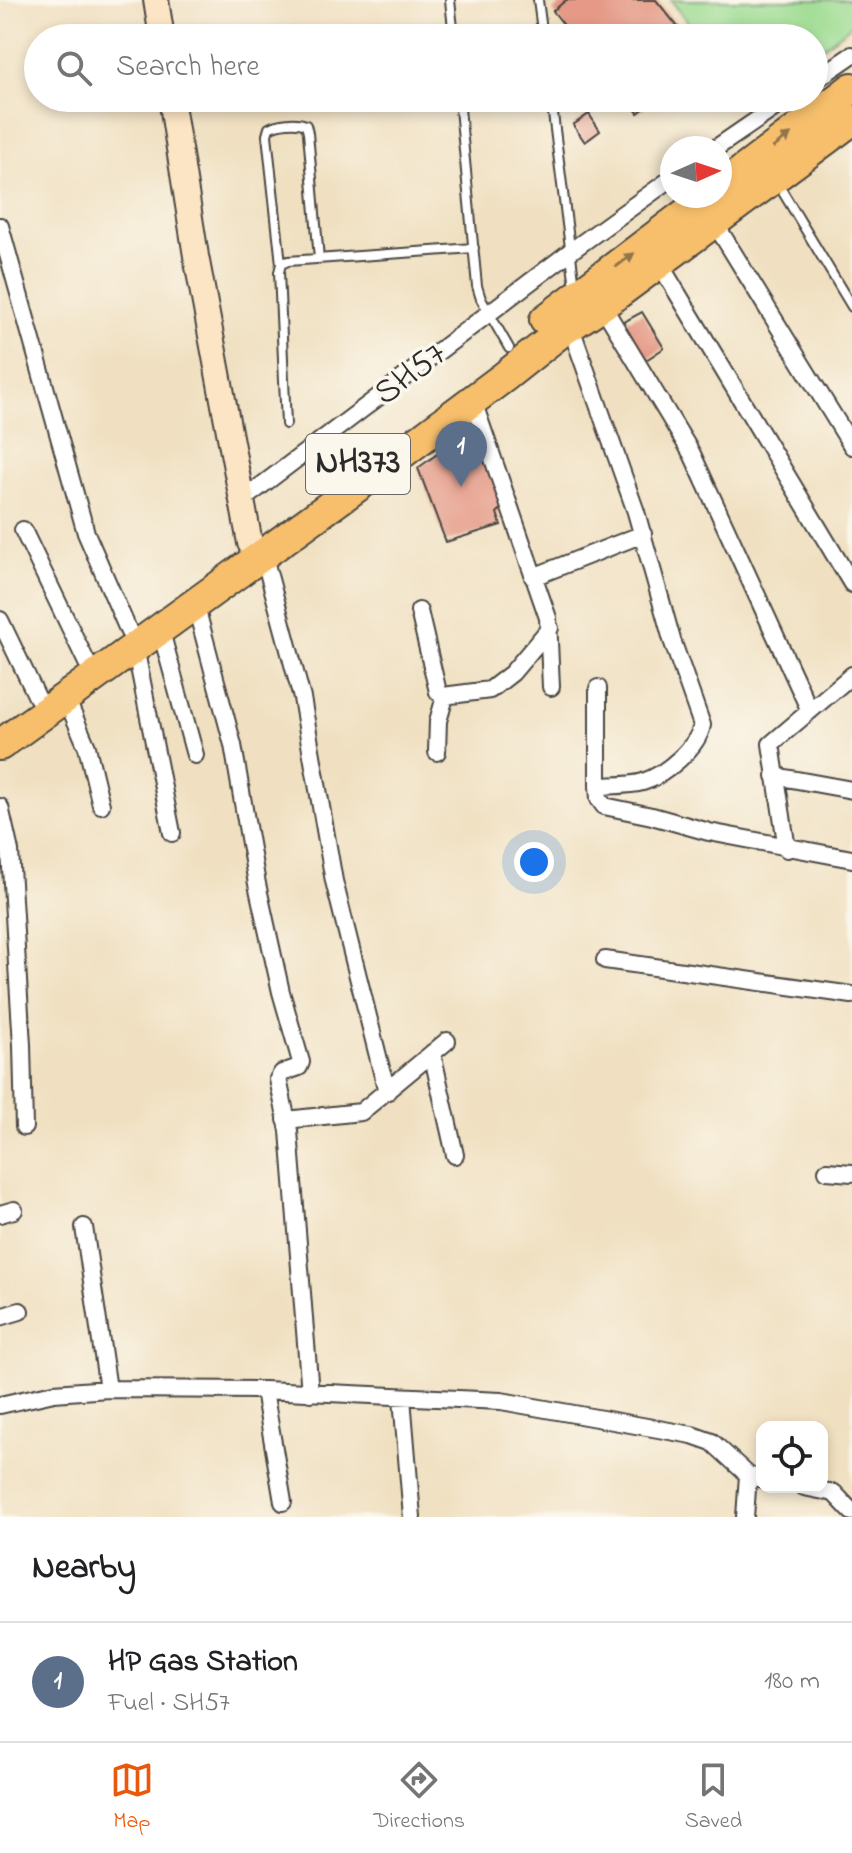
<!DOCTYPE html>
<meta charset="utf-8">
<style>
body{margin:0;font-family:"Indie Flower",sans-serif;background:#f2f2f2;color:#202124}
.controls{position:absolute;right:24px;bottom:24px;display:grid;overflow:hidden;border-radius:16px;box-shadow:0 4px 12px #0003}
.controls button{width:72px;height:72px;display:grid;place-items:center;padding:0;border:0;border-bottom:2px solid #e0e0e0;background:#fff;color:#202124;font:40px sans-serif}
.compass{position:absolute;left:660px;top:136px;width:72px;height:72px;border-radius:50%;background:#fff;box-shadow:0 4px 12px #0003;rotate:87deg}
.you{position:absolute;left:534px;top:862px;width:28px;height:28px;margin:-20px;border:6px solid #fff;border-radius:50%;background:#1a73e8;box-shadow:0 0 0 12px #1a73e833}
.badge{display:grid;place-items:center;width:52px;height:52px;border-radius:50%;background:#ea580c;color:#fff;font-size:26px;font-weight:700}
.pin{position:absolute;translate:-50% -66px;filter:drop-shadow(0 2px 4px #0008)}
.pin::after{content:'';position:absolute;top:42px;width:28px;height:24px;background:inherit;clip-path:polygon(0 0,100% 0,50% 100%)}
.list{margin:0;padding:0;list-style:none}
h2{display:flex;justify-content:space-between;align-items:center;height:104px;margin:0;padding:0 32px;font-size:34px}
h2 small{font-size:26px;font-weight:400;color:#757577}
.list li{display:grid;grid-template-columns:52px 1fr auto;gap:24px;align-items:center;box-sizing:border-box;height:120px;padding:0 32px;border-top:2px solid #e0e0e0}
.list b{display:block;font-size:30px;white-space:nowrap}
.list p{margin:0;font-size:26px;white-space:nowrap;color:#757577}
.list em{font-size:26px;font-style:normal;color:#757577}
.icon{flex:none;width:44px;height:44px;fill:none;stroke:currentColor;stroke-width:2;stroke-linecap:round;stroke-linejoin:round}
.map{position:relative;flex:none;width:852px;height:1517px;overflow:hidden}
.search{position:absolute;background:#fff;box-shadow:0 4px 12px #0003;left:24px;right:24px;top:24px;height:88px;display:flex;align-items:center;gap:20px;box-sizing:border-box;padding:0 28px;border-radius:44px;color:#757577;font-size:30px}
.sheet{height:224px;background:#fff}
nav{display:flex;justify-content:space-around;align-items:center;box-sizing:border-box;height:112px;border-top:2px solid #e0e0e0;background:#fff;font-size:22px;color:#757577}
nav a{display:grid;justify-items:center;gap:4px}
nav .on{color:#ea580c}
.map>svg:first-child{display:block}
.green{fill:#9ddc92;stroke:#64845e;stroke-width:2}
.building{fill:#e59986}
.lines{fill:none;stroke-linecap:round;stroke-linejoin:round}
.lane-casing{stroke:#494642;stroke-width:12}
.street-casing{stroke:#494642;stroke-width:20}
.secondary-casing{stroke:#494642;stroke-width:28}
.highway-casing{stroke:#494642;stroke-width:34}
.lane{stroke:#fff;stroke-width:8}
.street{stroke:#fff;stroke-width:16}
.secondary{stroke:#fce5c4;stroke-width:24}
.highway{stroke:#f7bf6c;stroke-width:30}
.oneway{fill:#91754c}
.labels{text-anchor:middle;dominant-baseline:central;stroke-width:7;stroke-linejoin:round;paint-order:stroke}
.shield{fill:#fbf7ec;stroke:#696865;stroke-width:2}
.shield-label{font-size:34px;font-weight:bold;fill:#2b2b2b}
.street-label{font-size:36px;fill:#2b2b2b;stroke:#fbf7ec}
</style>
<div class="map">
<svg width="852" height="1517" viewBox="0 0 852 1517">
<rect width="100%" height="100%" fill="#fbf7ec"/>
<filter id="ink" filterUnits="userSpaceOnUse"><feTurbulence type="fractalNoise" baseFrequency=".0125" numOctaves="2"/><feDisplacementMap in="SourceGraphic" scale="16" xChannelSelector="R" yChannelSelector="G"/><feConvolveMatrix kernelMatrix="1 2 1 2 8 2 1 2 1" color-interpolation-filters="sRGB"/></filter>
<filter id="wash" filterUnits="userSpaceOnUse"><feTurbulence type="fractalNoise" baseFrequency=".006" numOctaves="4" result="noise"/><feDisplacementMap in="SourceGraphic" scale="32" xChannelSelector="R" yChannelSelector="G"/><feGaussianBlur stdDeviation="1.8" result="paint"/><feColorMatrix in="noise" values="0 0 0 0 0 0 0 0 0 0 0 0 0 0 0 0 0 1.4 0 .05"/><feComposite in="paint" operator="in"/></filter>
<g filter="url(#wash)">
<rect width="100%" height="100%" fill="#f0e0c1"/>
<!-- green -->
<path class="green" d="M671,0h181v25l-38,29v-16h-114z"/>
<g id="blocks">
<!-- building -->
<path class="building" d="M566,0h90l31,38h-113l-21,-27z
M621,98h37l-20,15 -10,-14 -4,3z
M589,114l11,17 -15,11 -12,-17z
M642,312l22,36 -21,14 -23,-38z
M474,427l30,79 -7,7 4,12 -55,17 -28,-74z"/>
</g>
</g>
<g filter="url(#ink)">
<use href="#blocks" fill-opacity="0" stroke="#494642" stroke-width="2"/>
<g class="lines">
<defs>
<path id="lane" d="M450,0l4,38
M538,0l5,38
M459,98l18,188 4,13 28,49
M551,98l24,189
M778,184l74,123
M281,264l-14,-129 2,-7c9,-5 27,-7 37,-3l2,8 11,126
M286,424l-7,-152 2,-8 7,-3 186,-13"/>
<path id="street" d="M814,81l38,-26
M716,148l73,-50
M713,220l139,226
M0,226l86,307 43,99
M658,261l194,323
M602,305l90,149 118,257
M570,325l66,187 36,128 30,85c-4,22 -37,50 -59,57 -13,4 -31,3 -45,4
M473,401l75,217 3,69
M241,501l330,-250 101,-73
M23,530l64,133
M263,553l39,145 32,183 53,211
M533,577l110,-43
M195,603l38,142 24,139 24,108 20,70 -2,5 -17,6 -4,6 11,52 21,262
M419,611l19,81 5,4 47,-6 22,-17 38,-45
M0,620l37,77
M160,628l35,127
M135,647l37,186
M598,688v98l1,13 5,7 48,10 57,16 143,27
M66,698l21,49 14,58
M437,752l1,-31 7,-24
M775,776l77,14
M0,807l10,44 12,194 2,82
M787,849l-16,-105 81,-69
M605,960l247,35
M432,1053l23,102
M286,1120l75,-8 86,-71
M827,1171l25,2
M0,1214l14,-4
M84,1227l24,162
M0,1317l20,-6
M264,1390l19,112
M402,1398l10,119
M0,1405l54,-12 54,-4 156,1 237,11 191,34 20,7 36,33 14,4
M804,1487l30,6 18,19
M745,1517l3,-42"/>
<path id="secondary" d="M156,0l6,38
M171,98l25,158 54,287"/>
<path id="highway" d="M720,188l132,-100
M545,320l164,-124
M0,745l366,-265 138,-103 58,-46 40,-26 250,-185"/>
</defs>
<!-- lane casing -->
<use href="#lane" class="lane-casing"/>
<!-- street casing -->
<use href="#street" class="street-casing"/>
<!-- secondary casing -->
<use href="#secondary" class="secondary-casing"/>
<!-- highway casing -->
<use href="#highway" class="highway-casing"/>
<!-- lane -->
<use href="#lane" class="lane"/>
<!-- street -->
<use href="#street" class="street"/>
<!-- secondary -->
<use href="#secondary" class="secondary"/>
<!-- highway -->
<use href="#highway" class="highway"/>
</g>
<!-- one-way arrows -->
<defs><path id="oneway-solid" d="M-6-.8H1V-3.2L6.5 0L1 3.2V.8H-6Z" transform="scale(2)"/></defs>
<g class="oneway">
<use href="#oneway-solid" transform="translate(782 141) rotate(-37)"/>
<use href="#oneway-solid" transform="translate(625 260) rotate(-37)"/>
</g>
</g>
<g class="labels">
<!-- shield labels -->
<rect class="shield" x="306" y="434" width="104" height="60" rx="6"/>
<g class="shield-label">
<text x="358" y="464">NH373</text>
</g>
<!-- street labels -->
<g class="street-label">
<text transform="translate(411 375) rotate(-37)">SH57</text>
</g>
</g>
</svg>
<div class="controls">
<button><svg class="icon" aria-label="locate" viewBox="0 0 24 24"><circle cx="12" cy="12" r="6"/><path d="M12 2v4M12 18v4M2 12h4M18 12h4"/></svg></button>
</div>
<svg class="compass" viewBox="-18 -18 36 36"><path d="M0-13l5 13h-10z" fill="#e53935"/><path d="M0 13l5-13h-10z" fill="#757577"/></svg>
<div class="you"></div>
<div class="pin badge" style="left:461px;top:487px;background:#5c6f8a">1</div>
<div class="search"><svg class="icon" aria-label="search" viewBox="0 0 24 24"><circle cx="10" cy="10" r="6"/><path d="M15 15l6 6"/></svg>Search here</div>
</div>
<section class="sheet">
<h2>Nearby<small></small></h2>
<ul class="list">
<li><span class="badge" style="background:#5c6f8a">1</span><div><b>HP Gas Station</b><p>Fuel · SH57</p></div><em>180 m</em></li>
</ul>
</section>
<nav>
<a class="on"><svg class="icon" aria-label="map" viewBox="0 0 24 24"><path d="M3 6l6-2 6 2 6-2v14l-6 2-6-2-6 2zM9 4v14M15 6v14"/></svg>Map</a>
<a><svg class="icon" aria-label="directions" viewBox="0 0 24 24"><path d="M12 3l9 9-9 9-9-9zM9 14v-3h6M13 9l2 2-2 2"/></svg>Directions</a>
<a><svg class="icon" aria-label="saved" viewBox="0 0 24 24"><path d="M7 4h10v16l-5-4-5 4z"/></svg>Saved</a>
</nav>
